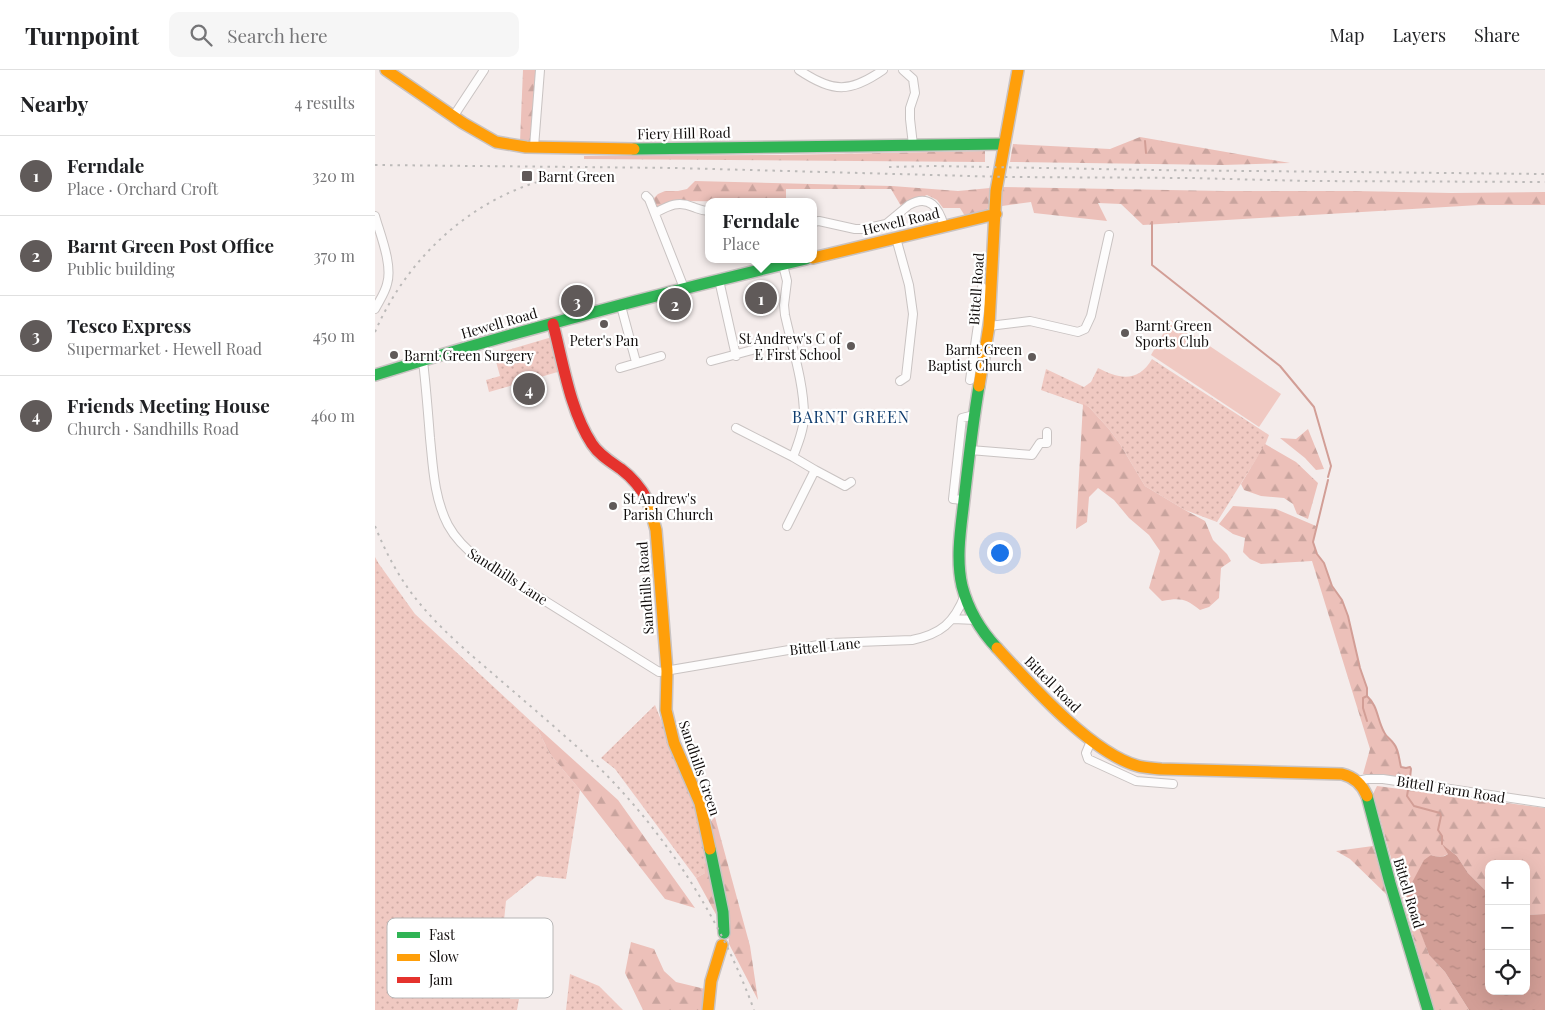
<!DOCTYPE html>
<meta charset="utf-8">
<style>
body{margin:0;font-family:"Playfair Display",serif;background:#f6f6f6;color:#202124}
.controls{position:absolute;right:15px;bottom:15px;display:grid;overflow:hidden;border-radius:10px;box-shadow:0 5px 20px #0002}
.controls button{width:45px;height:45px;display:grid;place-items:center;padding:0;border:0;border-bottom:1px solid #e0e0e0;background:#fff;color:#202124;font:25px sans-serif}
.you{position:absolute;left:624px;top:482px;width:18px;height:18px;margin:-12px;border:4px solid #fff;border-radius:50%;background:#1a73e8;box-shadow:0 0 0 8px #1a73e833}
.badge{display:grid;place-items:center;width:32px;height:32px;border-radius:50%;background:#605a59;color:#fff;font-size:16px;font-weight:700}
.pin{position:absolute;translate:-50% -50%;border:2px solid #fff;box-shadow:0 1px 5px #0006}
.popup{position:absolute;left:330px;top:128px;width:112px;height:65px;box-sizing:border-box;display:grid;place-content:center;border-radius:10px;background:#fff;filter:drop-shadow(0 1px 4px #0005);font-size:16px;white-space:nowrap;color:#757577}
.popup b{font-size:19px;color:#202124}
.popup::after{content:'';position:absolute;left:50%;top:100%;margin-left:-10px;border:10px solid transparent;border-top-color:#fff}
.list{margin:0;padding:0;list-style:none}
h2{display:flex;justify-content:space-between;align-items:center;height:65px;margin:0;padding:0 20px;font-size:21px}
h2 small{font-size:16px;font-weight:400;color:#757577}
.list li{display:grid;grid-template-columns:32px 1fr auto;gap:15px;align-items:center;box-sizing:border-box;height:80px;padding:0 20px;border-top:1px solid #e0e0e0}
.list b{display:block;font-size:19px;white-space:nowrap}
.list p{margin:0;font-size:16px;white-space:nowrap;color:#757577}
.list em{font-size:16px;font-style:normal;color:#757577}
.icon{flex:none;width:28px;height:28px;fill:none;stroke:currentColor;stroke-width:2;stroke-linecap:round;stroke-linejoin:round}
.map{position:relative;flex:none;width:1170px;height:940px;overflow:hidden}
header{display:flex;align-items:center;gap:30px;box-sizing:border-box;height:70px;padding:0 25px;background:#fff;border-bottom:1px solid #e0e0e0}
header strong{font-size:24px}
nav{display:flex;gap:28px;margin-inline-start:auto;font-size:18px}
.search{width:350px;height:45px;background:#f6f6f6;display:flex;align-items:center;gap:12px;box-sizing:border-box;padding:0 18px;border-radius:10px;color:#757577;font-size:19px}
main{display:flex}
aside{flex:1;background:#fff}
.map>svg:first-child{display:block}
.green{fill:url(#green-dots)}
.forest{fill:url(#forest-firs)}
.pitch{fill:#f0c9c2}
.water{fill:url(#water-ripples)}
.lines{fill:none;stroke-linecap:round;stroke-linejoin:round}
.stream{stroke:#d29e96;stroke-width:2}
.street-casing{stroke:#c9c3c2;stroke-width:10}
.fast-casing{stroke:#c9c3c2;stroke-width:14}
.slow-casing{stroke:#c9c3c2;stroke-width:14}
.jam-casing{stroke:#c9c3c2;stroke-width:14}
.street{stroke:#fdfcfc;stroke-width:8}
.fast{stroke:#30b455;stroke-width:11}
.slow{stroke:#ff9f0a;stroke-width:11}
.jam{stroke:#e5322d;stroke-width:11}
.rail{stroke:#bcbab9;stroke-width:2;stroke-dasharray:2.5 5;stroke-linecap:butt}
.poi-dot{fill:#605a59;stroke:#fff;stroke-width:2}
.labels{text-anchor:middle;dominant-baseline:central;stroke-width:4.5;stroke-linejoin:round;paint-order:stroke}
.street-label{font-size:14px;fill:#100c0b;stroke:#fff}
.poi-label{font-size:14px;fill:#100c0b;stroke:#fff;text-anchor:start}
.quarter-label{font-size:16px;letter-spacing:1px;fill:#0f3c6e;stroke:#fff}
.key{fill:#fff;stroke:#b7b6b6;stroke-width:1}
.key-label{font-size:14px;fill:#100c0b}
</style>
<header>
<strong>Turnpoint</strong>
<div class="search"><svg class="icon" aria-label="search" viewBox="0 0 24 24"><circle cx="10" cy="10" r="6"/><path d="M15 15l6 6"/></svg>Search here</div>
<nav><a>Map</a><a>Layers</a><a>Share</a></nav>
</header>
<main>
<aside>
<h2>Nearby<small>4 results</small></h2>
<ul class="list">
<li><span class="badge">1</span><div><b>Ferndale</b><p>Place · Orchard Croft</p></div><em>320 m</em></li>
<li><span class="badge">2</span><div><b>Barnt Green Post Office</b><p>Public building</p></div><em>370 m</em></li>
<li><span class="badge">3</span><div><b>Tesco Express</b><p>Supermarket · Hewell Road</p></div><em>450 m</em></li>
<li><span class="badge">4</span><div><b>Friends Meeting House</b><p>Church · Sandhills Road</p></div><em>460 m</em></li>
</ul>
</aside>
<div class="map">
<svg width="1170" height="940" viewBox="0 0 1170 940">
<defs>
<pattern id="green-dots" width="8" height="8" patternUnits="userSpaceOnUse" patternTransform="scale(1.25)"><rect width="8" height="8" fill="#f0c9c2"/><path d="M2 2h.1M6 6h.1" fill="none" stroke="#cdaba5" stroke-width="1.8" stroke-linecap="round"/></pattern>
<pattern id="forest-firs" width="22" height="20" patternUnits="userSpaceOnUse" patternTransform="scale(1.25)"><rect width="22" height="20" fill="#ecc0b9"/><path d="M5 1l3.5 6h-7zM16 11l3.5 6h-7z" fill="#c9a49e"/></pattern>
<pattern id="water-ripples" width="26" height="14" patternUnits="userSpaceOnUse" patternTransform="scale(1.25)"><rect width="26" height="14" fill="#d29e96"/><path d="M2 4q2-2 4 0t4 0M15 11q2-2 4 0t4 0" fill="none" stroke="#b38780"/></pattern>
</defs>
<rect width="100%" height="100%" fill="#f4eceb"/>
<!-- green -->
<path class="green" d="M177,267l9,34 -72,21 -3,-12 14,-4 -6,-22z
M777,289l117,76 -4,10 -48,77 -32,-12 -40,-24 -25,-42 -11,-15 -20,-22 -48,-17 5,-21 38,18 7,-5 7,-14c21,11 40,15 54,-9z
M0,487l4,7 36,50 121,112 14,28 30,36 -14,89 -29,-3 -31,25 -4,39 13,27 -5,32h9l-2,11h-142z
M280,635l42,105 12,51 -4,12 -9,5 -81,-109 -14,-11z
M195,904l29,12 24,24h-57z"/>
<!-- forest -->
<path class="forest" d="M148,0h15l-5,72h-13z
M765,67l150,26 -67,2 -213,-3 3,-18 97,5z
M610,81v11l-401,-3v-3l199,-1z
M320,111l197,5 66,5 32,-3v16l-3,6 -22,6 -5,-8h-17l-6,-8 -10,-5 -26,11 -10,-17h-105v13l-109,-1 -21,9 -4,-10 6,-6 7,-3h13l9,-2z
M626,117l223,4h131l96,2 94,-1v13h-66l-336,20 -22,-21 -23,-1 9,18 -73,-8 -3,-11 -29,4z
M708,334l6,3 20,22 11,15 25,42 40,24 20,11 8,19 14,14 4,7 -10,7 -2,30 -10,9 -9,3c-15,-12 -20,-12 -38,-9l-13,-13 11,-37 -11,-16 -20,-17 -15,-18 -16,-12 -9,9 -2,25 -11,7z
M933,359l16,40 -8,1 -11,-12 -25,-20 16,1z
M890,374l31,18 22,21 -10,36 -11,-5 -4,-10 -9,-6 -23,-2 -17,-6 -3,-6z
M858,436l43,3 40,17 -3,16 4,12 7,9 8,23 10,14 6,16 12,52 7,20v8c11,10 10,23 17,36 2,5 7,7 10,12 5,6 5,16 7,23l5,1 4,-1 1,2 -1,9 -47,-4 7,-25 -58,-188 -51,3 -11,-5 -7,-7 2,-14 -12,-4 -14,-10z
M161,656l82,74 77,108 -30,-9 -85,-109 -30,-36z
M1002,716l168,22v106l-19,1v-51h-37v30l-21,-21 -11,-17 -14,-11 6,8c-6,5 -12,4 -18,2l-24,37 22,63 16,17 24,38h-35l-61,-216z
M340,747l35,129 8,54 -29,-56 -1,-18 -19,-103z
M998,776l14,49 -37,-36 -14,-8z
M334,791l11,56 -2,1 -22,-40 9,-5 -1,-9z
M256,872l23,7 10,22 12,11 29,7 -1,21h-61l-18,-37z"/>
<!-- pitch -->
<path class="pitch" d="M796,250l110,74 -22,33 -108,-72z"/>
<!-- water -->
<path class="water" d="M1067,774l15,12 11,17 21,21v97h37v-76l19,-1v96h-76l-24,-38 -16,-17 -22,-59v-4l17,-32 7,-5c6,2 12,3 17,-1z"/>
<g class="lines">
<!-- stream -->
<path class="stream" d="M770,71l1,12
M777,152v43l128,101 34,41 17,59 -3,11
M953,410l-15,62 4,12 7,9 8,23 10,14 6,16 12,52 7,20v8c11,10 10,23 17,36 2,5 7,7 10,12 5,6 5,16 7,23l5,1 4,-1 1,2 -1,9
M992,626l-4,2v10l4,13
M1033,720l-1,6 7,10 26,7 1,3 -3,14 4,6v8"/>
<defs>
<path id="street" d="M424,0c34,23 51,23 84,0
M528,0l10,9 2,14 -5,15v11l3,26
M78,47l31,-47
M159,77l6,-77
M271,126l3,3 35,89
M280,143c13,-7 23,-13 38,-6 6,2 9,4 16,4
M0,146c5,18 18,49 12,68 -2,9 -8,17 -12,25
M438,152l6,-1 36,8h9l22,-5 23,-19c21,-12 30,4 35,21
M521,168l13,47 4,29 -7,63 -6,4
M408,195l4,16 -3,24 1,10c7,32 19,68 19,101 0,13 -6,28 -11,41l22,13 -28,56
M344,210l17,76
M607,217v10l4,1
M246,236l15,56
M614,256l41,-5 48,11 7,-3 6,-13 18,-81
M48,291c3,26 5,51 7,77 3,29 4,60 18,87 8,15 20,26 33,36l178,111 171,-29 82,-3c29,-6 42,-17 53,-45
M336,291l45,-12
M245,298l41,-12
M595,310l12,-83
M361,358l57,29
M595,380l62,5 8,-12h7v-11
M440,400l30,16 6,-4
M588,430l-10,-1 9,-81 12,-3
M578,549l23,1
M716,671l-5,12 2,6 48,22 37,3
M983,711l9,-2h16l162,24"/>
<path id="fast" d="M259,79l370,-5
M0,305c142,-44 286,-82 431,-116
M604,316c-6,35 -10,70 -14,105 -3,31 -10,64 -3,95 6,23 19,45 35,62
M992,726l23,87 38,127
M335,779l13,63 1,21"/>
<path id="slow" d="M11,0l77,53 33,19 30,5 108,2
M438,188l183,-44
M604,316l10,-60 7,-135 22,-121
M273,431l8,29 11,141 -1,39 8,33 26,60 10,46
M622,578c34,37 94,105 141,118 7,2 16,2 23,3l181,5c12,3 20,10 25,22
M333,940l3,-29 11,-36"/>
<path id="jam" d="M178,254c10,38 17,87 39,120 7,11 19,18 29,25 12,9 20,19 27,32"/>
</defs>
<!-- street casing -->
<use href="#street" class="street-casing"/>
<!-- fast casing -->
<use href="#fast" class="fast-casing"/>
<!-- slow casing -->
<use href="#slow" class="slow-casing"/>
<!-- jam casing -->
<use href="#jam" class="jam-casing"/>
<!-- street -->
<use href="#street" class="street"/>
<!-- fast -->
<use href="#fast" class="fast"/>
<!-- slow -->
<use href="#slow" class="slow"/>
<!-- jam -->
<use href="#jam" class="jam"/>
<!-- rail -->
<path class="rail" d="M0,95l301,3 331,9 184,1 116,3 238,1
M514,97l45,-1 220,4 391,4
M0,262c28,-65 82,-120 148,-145 20,-8 42,-12 63,-15
M0,456c10,25 22,48 38,69 22,29 51,54 78,77 31,27 63,54 94,82 75,70 134,160 169,256"/>
</g>
<!-- markers -->
<g class="poi-dot">
<rect x="146" y="100" width="12" height="12" rx="2.5"/>
<circle cx="229" cy="254" r="5"/>
<circle cx="750" cy="263" r="5"/>
<circle cx="476" cy="276" r="5"/>
<circle cx="19" cy="285" r="5"/>
<circle cx="657" cy="287" r="5"/>
<circle cx="238" cy="436" r="5"/>
</g>
<g class="labels">
<!-- street labels -->
<g class="street-label">
<text transform="translate(309 63) rotate(-1)">Fiery Hill Road</text>
<text transform="translate(526 151) rotate(-13)">Hewell Road</text>
<text transform="translate(601 219) rotate(-86)">Bittell Road</text>
<text transform="translate(124 253) rotate(-16)">Hewell Road</text>
<text transform="translate(133 506) rotate(33)">Sandhills Lane</text>
<text transform="translate(270 518) rotate(-94)">Sandhills Road</text>
<text transform="translate(450 576) rotate(-6)">Bittell Lane</text>
<text transform="translate(678 614) rotate(45)">Bittell Road</text>
<text transform="translate(325 698) rotate(71)">Sandhills Green</text>
<text transform="translate(1076 719) rotate(9)">Bittell Farm Road</text>
<text transform="translate(1034 823) rotate(73)">Bittell Road</text>
</g>
<!-- poi labels -->
<g class="poi-label">
<text x="163" y="106">Barnt Green</text>
<text x="760" y="255">Barnt Green<tspan x="760" dy="16">Sports Club</tspan></text>
<text x="466" y="268" text-anchor="end">St Andrew's C of<tspan x="466" dy="16">E First School</tspan></text>
<text x="229" y="270" text-anchor="middle">Peter's Pan</text>
<text x="647" y="279" text-anchor="end">Barnt Green<tspan x="647" dy="16">Baptist Church</tspan></text>
<text x="29" y="285">Barnt Green Surgery</text>
<text x="248" y="428">St Andrew's<tspan x="248" dy="16">Parish Church</tspan></text>
</g>
<!-- quarter labels -->
<g class="quarter-label">
<text x="476" y="346">BARNT GREEN</text>
</g>
</g>
<!-- legend -->
<rect x="12" y="848" width="166" height="80" rx="8" class="key"/>
<rect x="22" y="862" width="23" height="6" fill="#30b455"/>
<rect x="22" y="884" width="23" height="7" fill="#ff9f0a"/>
<rect x="22" y="907" width="23" height="6" fill="#e5322d"/>
<g class="key-label">
<text x="54" y="870">Fast</text>
<text x="54" y="892">Slow</text>
<text x="54" y="915">Jam</text>
</g>
</svg>
<div class="controls">
<button>+</button>
<button>−</button>
<button><svg class="icon" aria-label="locate" viewBox="0 0 24 24"><circle cx="12" cy="12" r="6"/><path d="M12 2v4M12 18v4M2 12h4M18 12h4"/></svg></button>
</div>
<div class="you"></div>
<div class="pin badge" style="left:386px;top:228px">1</div>
<div class="popup"><b>Ferndale</b>Place</div>
<div class="pin badge" style="left:300px;top:234px">2</div>
<div class="pin badge" style="left:202px;top:231px">3</div>
<div class="pin badge" style="left:154px;top:319px">4</div>
</div>
</main>
